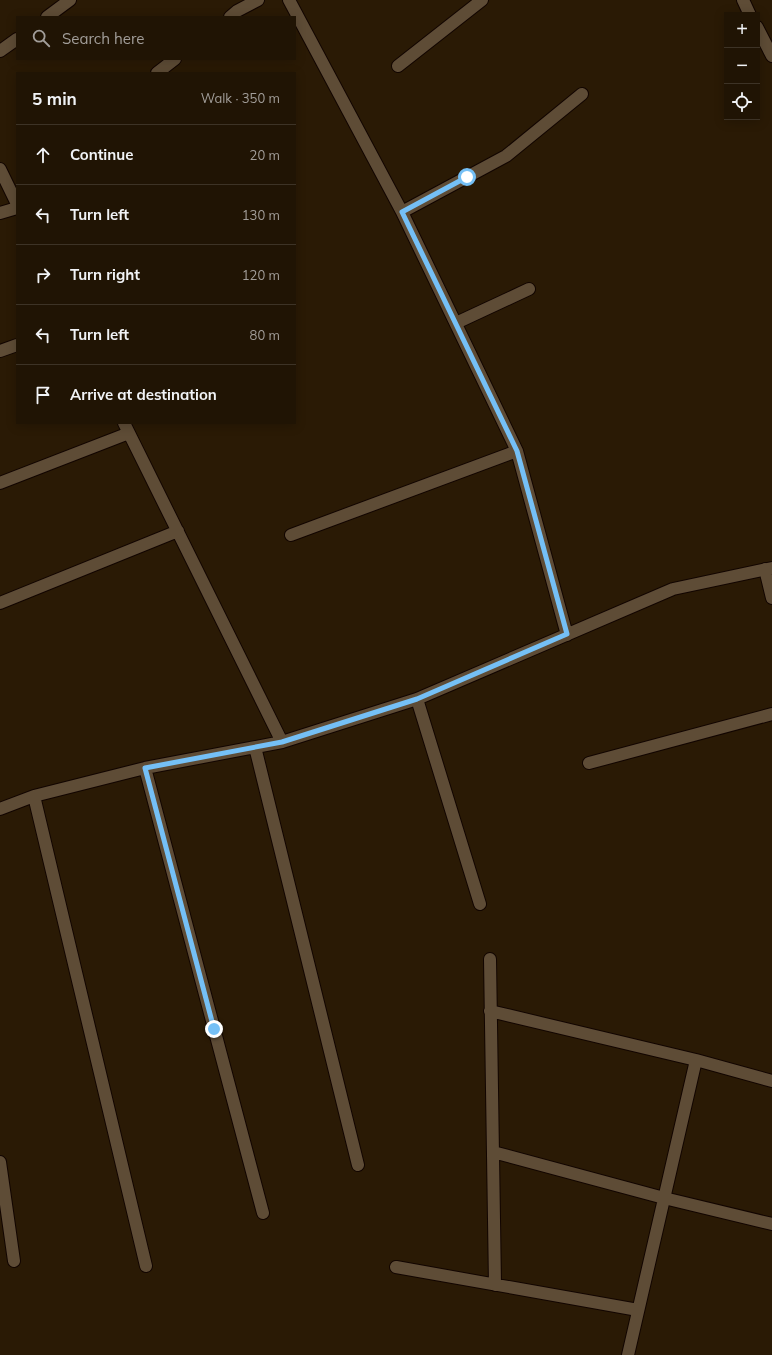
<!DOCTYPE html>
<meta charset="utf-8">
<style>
body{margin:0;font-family:Mulish,sans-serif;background:#2d2113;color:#f1f3f6}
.controls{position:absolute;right:12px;top:12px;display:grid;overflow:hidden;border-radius:0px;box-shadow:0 2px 10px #0003}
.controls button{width:36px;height:36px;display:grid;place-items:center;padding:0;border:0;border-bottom:1px solid #3d3326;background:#201404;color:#f1f3f6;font:20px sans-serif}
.stop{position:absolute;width:12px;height:12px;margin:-9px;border:3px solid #75c0f6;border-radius:50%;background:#fff}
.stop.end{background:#75c0f6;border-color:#fff;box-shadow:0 1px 4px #0008}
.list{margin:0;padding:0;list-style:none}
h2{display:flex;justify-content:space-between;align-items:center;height:52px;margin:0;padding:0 16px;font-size:17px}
h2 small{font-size:13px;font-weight:400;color:#a29e9a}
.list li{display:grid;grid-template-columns:26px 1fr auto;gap:12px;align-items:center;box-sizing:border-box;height:60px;padding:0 16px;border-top:1px solid #3d3326}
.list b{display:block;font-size:15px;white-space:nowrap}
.list em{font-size:13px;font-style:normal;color:#a29e9a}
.icon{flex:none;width:22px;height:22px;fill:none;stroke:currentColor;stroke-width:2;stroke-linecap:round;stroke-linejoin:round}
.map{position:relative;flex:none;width:772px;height:1355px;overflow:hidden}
.search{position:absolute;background:#201404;box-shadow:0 2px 10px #0003;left:16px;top:16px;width:280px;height:44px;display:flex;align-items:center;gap:10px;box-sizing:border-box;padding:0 14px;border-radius:0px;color:#a29e9a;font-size:15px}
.panel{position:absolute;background:#201404;box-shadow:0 2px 10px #0003;left:16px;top:72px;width:280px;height:352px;border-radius:0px}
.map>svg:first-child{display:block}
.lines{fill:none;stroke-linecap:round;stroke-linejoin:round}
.minor-casing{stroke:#120500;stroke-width:14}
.minor{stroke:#5e4c36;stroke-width:12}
.route{stroke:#75c0f6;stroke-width:5}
</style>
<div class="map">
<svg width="772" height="1355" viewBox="0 0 772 1355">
<rect width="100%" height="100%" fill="#2a1a05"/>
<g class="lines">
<defs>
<path id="minor" d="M289,0l113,212 115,239 50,184
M743,0l7,15
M47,17l23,-17
M230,17l7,-6 21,-11
M757,27l15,29
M0,51l17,-12
M398,66l84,-66
M157,73l18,-14
M0,169l17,35
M402,212l104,-56 76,-62
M0,213l17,-5
M456,323l73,-34
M0,351l17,-6
M124,423l158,319
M0,483l129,-50
M291,535l226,-84
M765,569l7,29
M0,603l178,-72
M417,699l63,205
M255,747l103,418
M589,763l183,-49
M145,768l118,445
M34,796l112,470
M0,809l34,-13 111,-28 137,-26 135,-43 256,-110 99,-21
M490,959l5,326
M490,1011l206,49 76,21
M493,1152l171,46 108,26
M0,1162l14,99
M396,1267l242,43
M628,1355l68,-295"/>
</defs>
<!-- minor casing -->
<use href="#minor" class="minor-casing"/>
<!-- minor -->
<use href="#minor" class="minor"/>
</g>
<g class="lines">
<!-- route -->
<path class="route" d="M214,1029l-69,-261 137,-26 135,-43 150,-65 -50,-183 -115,-239 65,-35"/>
</g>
</svg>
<div class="controls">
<button>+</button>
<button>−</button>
<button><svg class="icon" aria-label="locate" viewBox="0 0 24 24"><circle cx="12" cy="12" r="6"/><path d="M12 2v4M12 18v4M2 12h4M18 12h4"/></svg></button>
</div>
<div class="stop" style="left:467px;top:177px"></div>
<div class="stop end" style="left:214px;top:1029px"></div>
<div class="search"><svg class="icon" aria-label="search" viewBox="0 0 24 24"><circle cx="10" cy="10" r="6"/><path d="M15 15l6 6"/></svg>Search here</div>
<section class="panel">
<h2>5 min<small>Walk · 350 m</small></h2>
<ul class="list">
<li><svg class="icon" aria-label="ahead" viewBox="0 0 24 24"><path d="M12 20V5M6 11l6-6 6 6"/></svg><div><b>Continue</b></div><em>20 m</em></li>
<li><svg class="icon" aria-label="left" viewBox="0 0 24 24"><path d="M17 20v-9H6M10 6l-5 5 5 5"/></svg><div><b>Turn left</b></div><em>130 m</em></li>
<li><svg class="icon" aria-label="right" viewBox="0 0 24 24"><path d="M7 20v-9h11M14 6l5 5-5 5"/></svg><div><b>Turn right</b></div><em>120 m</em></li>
<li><svg class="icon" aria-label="left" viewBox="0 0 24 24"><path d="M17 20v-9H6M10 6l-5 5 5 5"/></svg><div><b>Turn left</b></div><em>80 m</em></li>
<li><svg class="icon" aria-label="arrive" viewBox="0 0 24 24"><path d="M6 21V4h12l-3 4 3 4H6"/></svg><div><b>Arrive at destination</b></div></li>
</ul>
</section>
</div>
